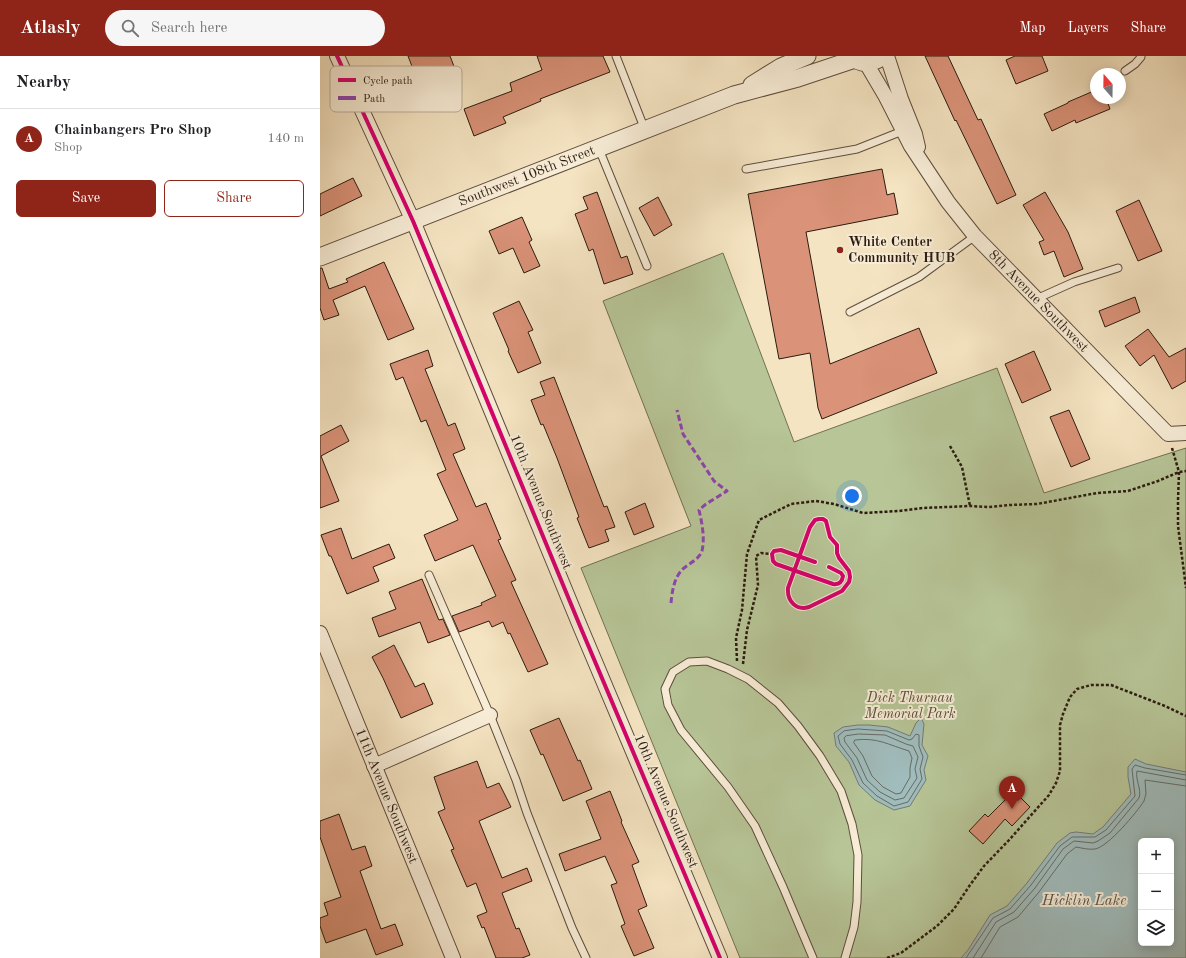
<!DOCTYPE html>
<meta charset="utf-8">
<style>
body{margin:0;font-family:"Old Standard TT",serif;background:#f6f6f6;color:#202124}
.controls{position:absolute;right:12px;bottom:12px;display:grid;overflow:hidden;border-radius:6px;box-shadow:0 2px 10px #0003}
.controls button{width:36px;height:36px;display:grid;place-items:center;padding:0;border:0;border-bottom:1px solid #e0e0e0;background:#fff;color:#202124;font:20px sans-serif}
.compass{position:absolute;left:770px;top:12px;width:36px;height:36px;border-radius:50%;background:#fff;box-shadow:0 2px 10px #0003;rotate:340deg}
.you{position:absolute;left:532px;top:440px;width:14px;height:14px;margin:-10px;border:3px solid #fff;border-radius:50%;background:#1a73e8;box-shadow:0 0 0 6px #1a73e833}
.badge{display:grid;place-items:center;width:26px;height:26px;border-radius:50%;background:#8f2418;color:#fff;font-size:13px;font-weight:700}
.pin{position:absolute;translate:-50% -33px;filter:drop-shadow(0 1px 2px #0008)}
.pin::after{content:'';position:absolute;top:21px;width:14px;height:12px;background:inherit;clip-path:polygon(0 0,100% 0,50% 100%)}
.list{margin:0;padding:0;list-style:none}
h2{display:flex;justify-content:space-between;align-items:center;height:52px;margin:0;padding:0 16px;font-size:17px}
h2 small{font-size:13px;font-weight:400;color:#757577}
.list li{display:grid;grid-template-columns:26px 1fr auto;gap:12px;align-items:center;box-sizing:border-box;height:60px;padding:0 16px;border-top:1px solid #e0e0e0}
.list b{display:block;font-size:15px;white-space:nowrap}
.list p{margin:0;font-size:13px;white-space:nowrap;color:#757577}
.list em{font-size:13px;font-style:normal;color:#757577}
.actions{display:flex;gap:8px;padding:12px 16px}
.actions a{flex:1;padding:9px 0;border:1px solid #8f2418;border-radius:6px;text-align:center;font-size:14px;color:#8f2418}
.actions .main{background:#8f2418;color:#fff}
.icon{flex:none;width:22px;height:22px;fill:none;stroke:currentColor;stroke-width:2;stroke-linecap:round;stroke-linejoin:round}
.map{position:relative;flex:none;width:866px;height:902px;overflow:hidden}
header{display:flex;align-items:center;gap:24px;box-sizing:border-box;height:56px;padding:0 20px;background:#8f2418;color:#fff}
header strong{font-size:19px}
nav{display:flex;gap:22px;margin-inline-start:auto;font-size:14px}
.search{width:280px;height:36px;background:#f6f6f6;display:flex;align-items:center;gap:10px;box-sizing:border-box;padding:0 14px;border-radius:22px;color:#757577;font-size:15px}
main{display:flex}
aside{flex:1;background:#fff}
.map>svg:first-child{display:block}
.green{fill:#b7c597;stroke:#717053;fill-rule:evenodd}
.water{fill:#a0bcbc;stroke:#717c77;fill-rule:evenodd}
.lines{fill:none;stroke-linecap:round;stroke-linejoin:round}
.shore{stroke:#666c66;stroke-width:1}
.building{fill:#da9278;stroke:#2b1b0f}
.service-casing{stroke:#5e4d3c;stroke-width:9}
.minor-casing{stroke:#5e4d3c;stroke-width:16}
.tertiary-casing{stroke:#5e4d3c;stroke-width:19}
.path{stroke:#2b1b0f;stroke-width:2.5;stroke-dasharray:3 2;stroke-linecap:butt}
.service{stroke:#f8edd7;stroke-width:7}
.minor{stroke:#f8edd7;stroke-width:14}
.tertiary{stroke:#f8edd7;stroke-width:17}
.quiet{stroke:#8e44ad;stroke-width:3;stroke-dasharray:6 3;stroke-linecap:butt}
.cycleway-casing{stroke:#f8edd7;stroke-width:6}
.cycleway{stroke:#d6006c;stroke-width:4}
.poi-dot{fill:#8f2418;stroke:#f8edd7;stroke-width:1.5}
.labels{text-anchor:middle;dominant-baseline:central;stroke-width:4;stroke-linejoin:round;paint-order:stroke}
.street-label{font-size:14px;fill:#2b1b0f;stroke:#f8edd7}
.poi-label{font-size:14px;font-weight:bold;fill:#2b1b0f;stroke:#f8edd7;text-anchor:start}
.park-label{font-size:14px;font-style:italic;fill:#554e38;stroke:#f8edd7}
.water-label{font-size:15px;font-style:italic;fill:#54534c;stroke:#f8edd7}
.key{fill:#f8edd7;stroke:#baae9b;stroke-width:1}
.key-label{font-size:11px;fill:#2b1b0f}
</style>
<header>
<strong>Atlasly</strong>
<div class="search"><svg class="icon" aria-label="search" viewBox="0 0 24 24"><circle cx="10" cy="10" r="6"/><path d="M15 15l6 6"/></svg>Search here</div>
<nav><a>Map</a><a>Layers</a><a>Share</a></nav>
</header>
<main>
<aside>
<h2>Nearby<small></small></h2>
<ul class="list">
<li><span class="badge">A</span><div><b>Chainbangers Pro Shop</b><p>Shop</p></div><em>140 m</em></li>
</ul>
<div class="actions"><a class="main">Save</a><a>Share</a></div>
</aside>
<div class="map">
<svg width="866" height="902" viewBox="0 0 866 902">
<rect width="100%" height="100%" fill="#f5e4c2"/>
<filter id="stains"><feTurbulence type="fractalNoise" baseFrequency=".005" numOctaves="4"/><feColorMatrix values="0 0 0 0 .2 0 0 0 0 .09 0 0 0 0 .02 0 0 0 .5 -.17"/></filter>
<radialGradient id="worn" r=".72"><stop offset=".6" stop-color="#630" stop-opacity="0"/><stop offset="1" stop-color="#630" stop-opacity=".3"/></radialGradient>
<!-- green -->
<path class="green" d="M403,197l71,189 203,-74 47,125 142,-45v510h-446l-159,-390 110,-42 -88,-225zM821,785h30v102h-30z"/>
<!-- water -->
<path class="water" d="M601,662l3,6 -2,21 6,11 -4,14 2,10 -16,26 -16,4 -19,-10 -16,-15 -10,-23 -13,-16 -2,-13 9,-6 15,-2h11l19,2 22,9 6,-13z
M815,703l11,5 40,8v186h-225l7,-8 22,-35 17,-9 20,-23 30,-40 13,-10 6,-1 17,2 10,-7 28,-33 -3,-17v-10zM821,785h30v102h-30z"/>
<g class="lines">
<!-- shore -->
<path class="shore" d="M538,673l29,2 22,9 3,-1 4,-5 3,1v11l4,11 -3,12 2,10 -14,23 -14,4 -17,-10 -14,-13 -11,-23 -12,-16 -2,-8 6,-5z
M539,678l26,1 21,9 7,2 5,11 -3,12 2,9 -13,20 -9,2 -15,-8 -13,-12 -10,-22 -12,-16 -1,-4 2,-2z
M535,684c22,-3 34,5 54,11l3,7 -2,10v9l-9,16 -5,1 -13,-7 -11,-11 -9,-20 -9,-13z
M646,902l27,-40 17,-9 21,-24 29,-39 12,-9h23l11,-7 29,-34 -3,-27 3,-4 10,3 41,7
M653,902l23,-36 18,-10 21,-24 28,-39 11,-8 19,2 5,-2 12,-8 29,-35c3,-9 -4,-18 -2,-27l49,9
M661,902l19,-31 18,-10 21,-25 28,-38 9,-7c6,1 13,3 19,2 13,-2 42,-37 49,-48l2,-7 -1,-14 41,6"/>
</g>
<!-- building -->
<path class="building" d="M88,0h42l5,13 -7,2 3,7 -30,12z
M217,0h66l7,16 -70,27 1,2 -38,16 3,6 -32,13 -10,-27 48,-18 -2,-8 32,-13z
M605,0h23l30,64 3,-1 35,76 -19,9 -41,-84 -1,1z
M695,0h27l6,15 -32,13 -10,-24z
M776,34v8h10l4,11 -34,14 -1,-3 -23,11 -8,-17 24,-11v-1z
M562,113l5,26 7,-2 4,21 -92,18 24,132 89,-36 18,45 -115,46 -4,-11 -8,-55 -31,6 -31,-165z
M33,122l9,18 -42,20v-22z
M277,136l24,66 6,-2 6,18 -29,10 -11,-35 -4,2 -14,-37 13,-5 -5,-12z
M725,136l23,40 15,37 -19,8 -10,-26 -10,4 -5,-13 5,-2 -21,-35z
M338,141l14,28 -18,11 -15,-28z
M819,144l23,51 -24,10 -22,-50z
M202,161l10,23 -3,2 11,24 -16,7 -11,-25 -14,6 -10,-23z
M64,206l30,67 -26,11 -23,-54 -32,14 6,15 -15,5 -4,-12v-40h2l7,21 19,-7 -2,-3z
M815,241l5,15 -35,15 -6,-16z
M199,245l14,29 -5,2 13,31 -23,10 -10,-22 1,-1 -16,-37z
M828,273l21,28 17,-9v33l-14,8 -18,-34 -14,11 -15,-20z
M108,294l5,16 -8,3 23,57 7,-3 10,26 -12,5 23,53 10,-4 15,36 -3,1 18,40 -5,2 37,82 -20,8 -18,-39 -2,1 -5,-12 -11,5 -3,-6 -30,11 -7,-16 30,-11 -1,-2 15,-7 -23,-51 -38,16 -11,-26 34,-15 -21,-46 9,-4 -20,-50 -5,2 -18,-45 -7,3 -6,-16z
M714,295l17,39 -29,13 -17,-39z
M234,321l50,130 3,-1 8,21 -10,3 4,11 -20,7 -12,-30 2,-1 -22,-59 -14,-34 -2,1 -10,-25 14,-5 -5,-13z
M749,354l21,49 -19,8 -21,-50z
M21,369l8,16 -28,15 18,45 -19,7v-72z
M325,447l9,24 -20,8 -9,-23z
M21,472l11,31 37,-15 6,14 -22,9 6,14 -32,13 -16,-38h-2l-8,-21z
M102,523l16,39 1,2 4,-1 7,16 -22,8 -8,-21 -41,15 -7,-19 24,-9 -7,-17z
M74,589l21,42 9,-4 9,21 -32,14 -18,-40 -11,-21z
M239,662l19,43 2,-1 12,29 -29,12 -20,-47 -2,1 -11,-25z
M157,705l10,27 12,-5 12,24 -32,14 23,57 25,-10 5,13 -30,12 14,36 3,-1 11,27 -8,3h-26l-12,-31 -2,1 -5,-12 10,-4 -11,-29 -9,4 -16,-37 3,-1 -16,-37 7,-3 -11,-32z
M290,735l12,30 -1,1 18,40 -7,3 15,41 -9,4 16,38 -20,8 -13,-30 4,-2 -14,-39 6,-2 -12,-27 -40,15 -6,-17 42,-15 -15,-38z
M694,735l16,16 -18,19 -7,-7 -22,25 -14,-13 16,-17 3,3z
M19,758l13,36 13,-4 7,20 -12,5 21,58 14,-5 8,21 -27,10 -10,-26 -40,14 -6,-17v-8l8,-3 -4,-12 17,-6 -21,-60v-16z"/>
<g class="lines">
<defs>
<path id="service" d="M296,0l29,74
M805,15l10,-7 6,-7v-1
M279,93l48,117
M426,113l111,-20 48,-19
M716,243l38,-17 44,-14
M530,256l69,-35 56,-41
M109,519l61,140 26,65 11,33 45,115 14,30
M493,902l-30,-71 -28,-61 -27,-39 -47,-57 -13,-25 -3,-16 8,-17 16,-10 18,-1 21,8 20,10 30,24 20,23 22,30 21,35 11,33 6,31 -1,47 -3,25 -9,31"/>
<g id="minor">
<path d="M17,0l76,165 167,405 140,332"/>
<path d="M567,0l14,43 14,35 3,13"/>
<path id="s1" d="M546,7l20,34 25,49 37,56 27,34 193,198 18,-1"/>
<path id="s2" d="M0,577l133,325"/>
<path d="M54,710l116,-51"/>
</g>
<g id="tertiary">
<path d="M532,0c9,10 22,7 31,0"/>
<path d="M432,29l29,-18 26,-11"/>
<path id="s3" d="M0,201l414,-162 64,-17 57,-19"/>
</g>
</defs>
<!-- service casing -->
<use href="#service" class="service-casing"/>
<!-- minor casing -->
<use href="#minor" class="minor-casing"/>
<!-- tertiary casing -->
<use href="#tertiary" class="tertiary-casing"/>
<!-- path -->
<path class="path" d="M630,390l12,21 8,39
M852,392l7,24 -1,28v26l8,62
M417,605l-1,-23 6,-28 5,-56 12,-34 32,-16 25,-3 18,3 29,9 36,-2 24,-3 47,-2 19,1 21,-2 27,-1 60,-11 31,-2 30,-10 21,-9 7,-1
M423,608l4,-34 11,-45 -2,-29 5,-3 11,1
M567,902l14,-5 36,-27 17,-17 16,-24 14,-19 26,-27 39,-44 7,-12 4,-12v-46l3,-11 7,-17 7,-8 14,-4h20l54,21 21,10"/>
<!-- service -->
<use href="#service" class="service"/>
<!-- minor -->
<use href="#minor" class="minor"/>
<!-- tertiary -->
<use href="#tertiary" class="tertiary"/>
<!-- quiet -->
<path class="quiet" d="M351,547c1,-11 3,-25 11,-33 5,-6 17,-10 20,-19 3,-13 0,-28 -3,-41l7,-6 21,-13 -13,-10 -31,-47 -6,-24"/>
<defs>
<path id="cycleway" d="M17,0l76,165 167,405 140,332
M499,463h4l3,2 4,16 7,8v8l2,5 10,13 1,6 -1,5 -7,9 -33,16c-13,4 -22,-6 -21,-19l22,-61 5,-7z
M495,506l-34,-12 -7,1 -2,3 1,7 3,3 57,20c6,1 9,-2 10,-8l-2,-3 -12,-6"/>
</defs>
<!-- cycleway casing -->
<use href="#cycleway" class="cycleway-casing"/>
<!-- cycleway -->
<use href="#cycleway" class="cycleway"/>
</g>
<!-- markers -->
<circle class="poi-dot" cx="520" cy="194" r="4"/>
<g class="labels">
<!-- street labels -->
<g class="street-label">
<text stroke="none"><textPath href="#s3" startOffset="222">Southwest 108th Street</textPath></text>
<text stroke="none"><textPath href="#s1" startOffset="296">8th Avenue Southwest</textPath></text>
<text transform="translate(221 446) rotate(68)">10th Avenue Southwest</text>
<text stroke="none"><textPath href="#s2" startOffset="176">11th Avenue Southwest</textPath></text>
<text transform="translate(346 745) rotate(67)">10th Avenue Southwest</text>
</g>
<!-- poi labels -->
<g class="poi-label">
<text x="528" y="186">White Center<tspan x="528" dy="16">Community HUB</tspan></text>
</g>
<!-- park labels -->
<g class="park-label">
<text x="590" y="642">Dick Thurnau<tspan x="590" dy="16">Memorial Park</tspan></text>
</g>
<!-- water labels -->
<g class="water-label">
<text x="764" y="845">Hicklin Lake</text>
</g>
</g>
<!-- legend -->
<rect x="10" y="10" width="132" height="46" rx="6" class="key"/>
<rect x="18" y="22" width="18" height="4" fill="#d6006c"/>
<rect x="18" y="40" width="18" height="4" fill="#8e44ad"/>
<g class="key-label">
<text x="43" y="28">Cycle path</text>
<text x="43" y="46">Path</text>
</g>
<rect width="100%" height="100%" filter="url(#stains)"/>
<rect width="100%" height="100%" fill="url(#worn)"/>
</svg>
<div class="controls">
<button>+</button>
<button>−</button>
<button><svg class="icon" aria-label="layers" viewBox="0 0 24 24"><path d="M12 4l9 5-9 5-9-5zM3 14l9 5 9-5"/></svg></button>
</div>
<svg class="compass" viewBox="-18 -18 36 36"><path d="M0-13l5 13h-10z" fill="#e53935"/><path d="M0 13l5-13h-10z" fill="#757577"/></svg>
<div class="you"></div>
<div class="pin badge" style="left:692px;top:753px">A</div>
</div>
</main>
